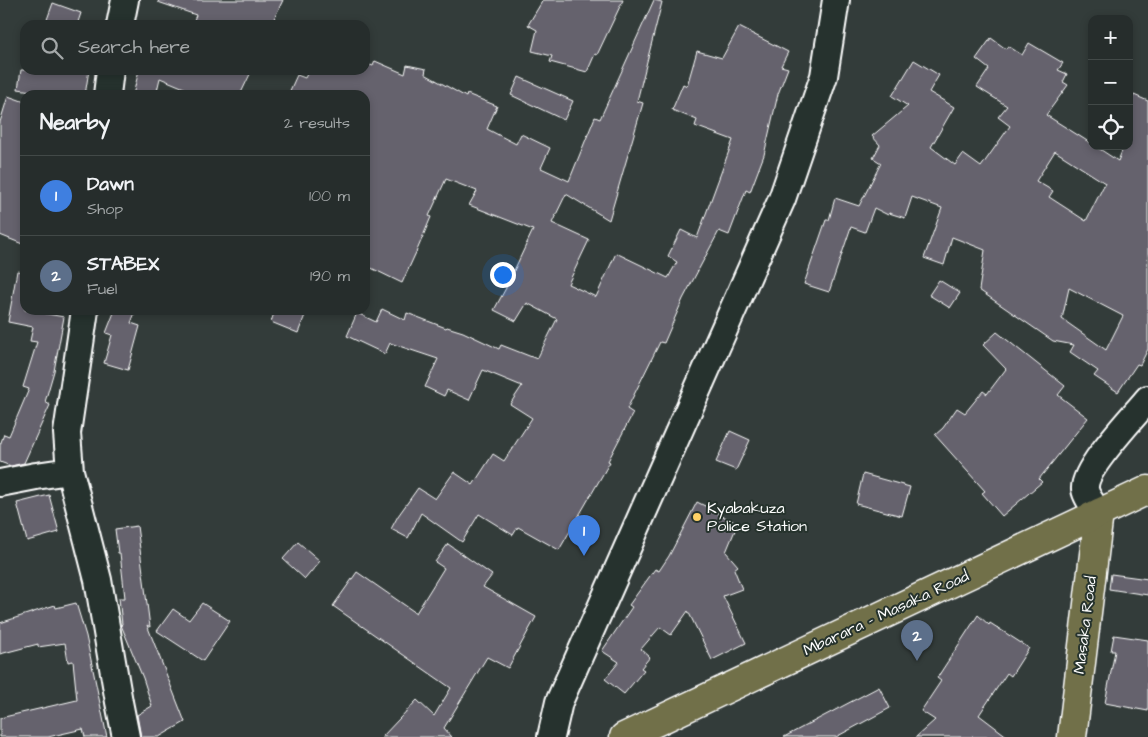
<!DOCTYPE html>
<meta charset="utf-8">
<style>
body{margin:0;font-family:"Architects Daughter",sans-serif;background:#323938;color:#f1f3f6}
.controls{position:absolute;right:15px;top:15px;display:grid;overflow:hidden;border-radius:10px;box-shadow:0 2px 8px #0003}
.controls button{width:45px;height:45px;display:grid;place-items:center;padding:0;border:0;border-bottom:1px solid #424948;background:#262d2c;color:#f1f3f6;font:25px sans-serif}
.you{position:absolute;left:502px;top:274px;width:18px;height:18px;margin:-12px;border:4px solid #fff;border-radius:50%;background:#1a73e8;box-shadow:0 0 0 8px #1a73e833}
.badge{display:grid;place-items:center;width:32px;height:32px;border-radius:50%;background:#ffd166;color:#fff;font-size:16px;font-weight:700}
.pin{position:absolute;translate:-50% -41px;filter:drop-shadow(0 1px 2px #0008)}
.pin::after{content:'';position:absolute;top:26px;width:18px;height:15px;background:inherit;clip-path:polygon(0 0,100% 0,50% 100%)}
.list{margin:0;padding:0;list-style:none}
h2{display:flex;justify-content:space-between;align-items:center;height:65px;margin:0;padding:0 20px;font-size:21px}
h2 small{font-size:16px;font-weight:400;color:#a4a8a9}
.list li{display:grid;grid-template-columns:32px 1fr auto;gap:15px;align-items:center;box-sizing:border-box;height:80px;padding:0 20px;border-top:1px solid #424948}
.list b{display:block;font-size:19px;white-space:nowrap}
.list p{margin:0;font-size:16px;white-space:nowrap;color:#a4a8a9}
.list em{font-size:16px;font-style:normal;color:#a4a8a9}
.icon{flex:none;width:28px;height:28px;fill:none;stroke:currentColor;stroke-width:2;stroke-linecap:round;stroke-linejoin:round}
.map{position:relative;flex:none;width:1148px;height:737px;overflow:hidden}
.search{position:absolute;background:#262d2c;box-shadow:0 2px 8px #0003;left:20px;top:20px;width:350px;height:55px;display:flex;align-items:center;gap:12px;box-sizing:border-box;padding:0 18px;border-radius:15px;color:#a4a8a9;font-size:19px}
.panel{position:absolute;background:#262d2c;box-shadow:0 2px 8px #0003;left:20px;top:90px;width:350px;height:225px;border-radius:15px}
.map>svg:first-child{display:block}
.building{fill:#65626d;stroke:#fff;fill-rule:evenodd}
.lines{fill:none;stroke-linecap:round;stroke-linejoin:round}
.minor-casing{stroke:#fff;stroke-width:30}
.major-casing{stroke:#fff;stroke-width:31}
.highway-casing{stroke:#fff;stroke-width:31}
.minor{stroke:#26332d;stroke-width:26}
.major{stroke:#716f4a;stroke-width:28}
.highway{stroke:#716f4a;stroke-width:28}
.poi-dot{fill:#ffd166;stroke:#26332d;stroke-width:2}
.labels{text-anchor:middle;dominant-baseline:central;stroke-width:4;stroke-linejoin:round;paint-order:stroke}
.poi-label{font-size:16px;fill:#fff;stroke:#26332d;text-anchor:start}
.street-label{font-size:16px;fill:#fff;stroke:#26332d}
</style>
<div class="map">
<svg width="1148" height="737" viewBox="0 0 1148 737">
<rect width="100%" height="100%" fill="#333c3a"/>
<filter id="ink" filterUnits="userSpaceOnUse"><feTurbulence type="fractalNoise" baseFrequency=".02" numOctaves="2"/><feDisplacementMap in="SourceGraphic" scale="10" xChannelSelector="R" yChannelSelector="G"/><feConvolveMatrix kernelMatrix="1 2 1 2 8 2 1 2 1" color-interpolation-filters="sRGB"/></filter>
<g filter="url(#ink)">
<!-- building -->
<path class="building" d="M159,0h124l-12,25h-79l4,-10 -38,-13z
M543,0h80l-26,55 -2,-1 -8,18 -37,-10 2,-6 -20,-5 5,-21 -9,-5z
M654,0l8,2 -25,99 6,2 -34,117 -43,-26 -14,29 37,17 -21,44 28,13 20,-44 52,25 9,-16 -9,-6 13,-26 16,8 36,-98 -38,-14 2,-6 -25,-10 11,-26 4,2 10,-35 25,7 17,-31 49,25 -7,14 7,2 -10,26 -14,61 -14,37 -4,-2 -17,45 -10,-4 -36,68 -19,44 -4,-1 -33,67 6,4 -25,48 2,1 -51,88 -41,-23 -5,8 -34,-21 -17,28 -41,-29 -13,25 -17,-9 7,-13 20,-28 17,11 19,-27 19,13 20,-31 11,7 28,-43 -22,-14 12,-18 -39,-16 -14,30 -22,-10 -3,6 -19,-9 13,-28 -48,-16 -5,11 -38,-18 10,-23 19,9 6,-13 23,11 2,-7 39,15 1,-1 16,5 36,17 2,-4 36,14 20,-40 -30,-16 -11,18 -22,-11 18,-33h-1l22,-47 -64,-25 8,-14 -31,-12 -17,37 2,1 -13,31 -16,35 -37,-18v-170h-77l9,-20 8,3 4,-8h56v-7l8,3 2,-5 30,13 2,-9 19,4 -1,5 41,23 1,-3 30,12 -10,23 29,15 5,-10 29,14 -9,20 28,13 26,-64 5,2z
M53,3l28,10 -4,12h-32z
M991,38l15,11 2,-3 14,9 7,-12 34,20 -5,7 9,4 -4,8 5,3 -22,30 46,29v2h3l23,15 6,-15h5v-41l5,-10 14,6v248l-8,16 -3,-1 -19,28 -24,-16 4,-5 -28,-19 4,-7 -21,-4 -74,-51 6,-40 -33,-13 -8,28 -20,-7 18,-50 -30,-11 -7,21 -16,-5 -1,2 -14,-7 -9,24 -14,-5 -22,65 -25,-8 22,-64h3l6,-22 24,8 22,-43 -8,-5 7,-13 -8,-9 36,-30 -16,-10 22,-36 25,15 -10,17 25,15 -23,40 24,18 8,-11 18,13 29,-41 -12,-9 9,-11 -30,-19 12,-18 -13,-10zM1055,151l50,32 -19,38 -37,-24 4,-6 -17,-10zM1069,288l54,28 -17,34 -44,-31z
M21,70h68l-4,25h-26l-41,-6z
M139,70h113l-12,25h-39l-41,-17 -4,17h-23z
M519,77l54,24 -9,19 -53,-25z
M8,96l17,6v143l-25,-10v-113z
M17,271l8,1v38l39,7 -10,54 -9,31 5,3 -26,58 -13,3 -11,-4v-17l4,-11 5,2 20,-47 -6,-2 14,-45 -7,-1 3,-14 -25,-5z
M939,280l21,13 -10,15 -21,-13z
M115,310h21l-5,13 9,3 -12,44 -24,-7 8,-28 -6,-2z
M275,310h32l-9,23 -27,-11z
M997,332l68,54 -7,9 30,23 -49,61 3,3 -40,34 -20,-23 3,-2 -50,-56 8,-7 14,-20 8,5 18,-22 4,3 19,-25 -23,-24z
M730,431l20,9 -14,30 -20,-8z
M863,474l47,13 -8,29 -46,-12z
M49,495l10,37 -32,9 -10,-38z
M697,502l22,11 -1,1 20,9 -12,29 12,14 -4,3 8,20 -19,7 23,47 -34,17 -24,-49 -17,24 -11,-8 -19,22 9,8 -9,11 3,2 -20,24 -19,-15 14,-17 -17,-11 30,-44 -3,-2 26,-36 4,2 10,-15z
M137,526l13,101 -3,-2 38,97 -26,15h-18l-4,-22 15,-9 -9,-28 -22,-53 1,-1 -3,-26h6l-5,-45h-2l-3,-24z
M298,542l22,19 -15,18 -22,-20z
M448,544l44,31 -9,12 53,30 -28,51 -21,-11 -43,71 8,9h-70l35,-37 17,16 17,-28 -118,-82 24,-34 59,41 28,-45 -9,-6z
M1111,574l37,5v16l-39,-6z
M76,603l10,33 21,101h-22l-2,-8 -35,8h-48v-19l77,-18 -4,-39 -5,1 -3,-19 -27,4v-3l-38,10v-31l55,-18 1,3z
M202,603l28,18 -27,40 -46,-30 16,-22 16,11z
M978,615l11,10 1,-2 39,25 -18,28 -4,-3 -28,42 29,22h-92l19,-17 -14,-9 20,-30 -4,-3z
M1114,635l34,5v71l-43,-8 10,-52h-4z
M879,687l11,21 -54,29h-52z"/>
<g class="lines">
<defs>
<path id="minor" d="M120,25l5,-25
M107,95l3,-25
M85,310l-18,123 3,38 28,109 21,122 7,35
M0,483l36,-7 34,-5
M1099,513c-5,-7 -13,-16 -14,-24 -2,-20 49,-73 63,-90
M551,737l8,-35 223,-503 42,-123 12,-76"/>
<path id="major" d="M1072,737l27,-224"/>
<path id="highway" d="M624,737l524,-247"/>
</defs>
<!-- minor casing -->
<use href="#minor" class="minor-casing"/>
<!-- major casing -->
<use href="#major" class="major-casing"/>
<!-- highway casing -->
<use href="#highway" class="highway-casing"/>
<!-- minor -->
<use href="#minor" class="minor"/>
<!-- major -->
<use href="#major" class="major"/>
<!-- highway -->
<use href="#highway" class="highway"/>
</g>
</g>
<!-- markers -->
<circle class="poi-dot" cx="697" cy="517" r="5"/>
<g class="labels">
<!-- poi labels -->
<g class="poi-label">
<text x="707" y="508">Kyabakuza<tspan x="707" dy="18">Police Station</tspan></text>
</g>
<!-- street labels -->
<g class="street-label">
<text transform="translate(886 613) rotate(-25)">Mbarara - Masaka Road</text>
<text transform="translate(1085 625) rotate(-83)">Masaka Road</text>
</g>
</g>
</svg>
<div class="controls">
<button>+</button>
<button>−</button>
<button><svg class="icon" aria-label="locate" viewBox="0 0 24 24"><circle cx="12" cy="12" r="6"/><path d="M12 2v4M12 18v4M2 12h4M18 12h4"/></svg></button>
</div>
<div class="you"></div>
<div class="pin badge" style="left:584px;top:556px;background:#3f7fe0">1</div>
<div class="pin badge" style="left:917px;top:661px;background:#5c6f8a">2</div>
<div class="search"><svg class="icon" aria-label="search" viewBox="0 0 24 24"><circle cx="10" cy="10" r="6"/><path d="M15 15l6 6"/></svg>Search here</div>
<section class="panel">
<h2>Nearby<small>2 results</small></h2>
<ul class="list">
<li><span class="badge" style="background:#3f7fe0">1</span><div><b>Dawn</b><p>Shop</p></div><em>100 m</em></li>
<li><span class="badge" style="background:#5c6f8a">2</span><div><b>STABEX</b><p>Fuel</p></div><em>190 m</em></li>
</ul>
</section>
</div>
